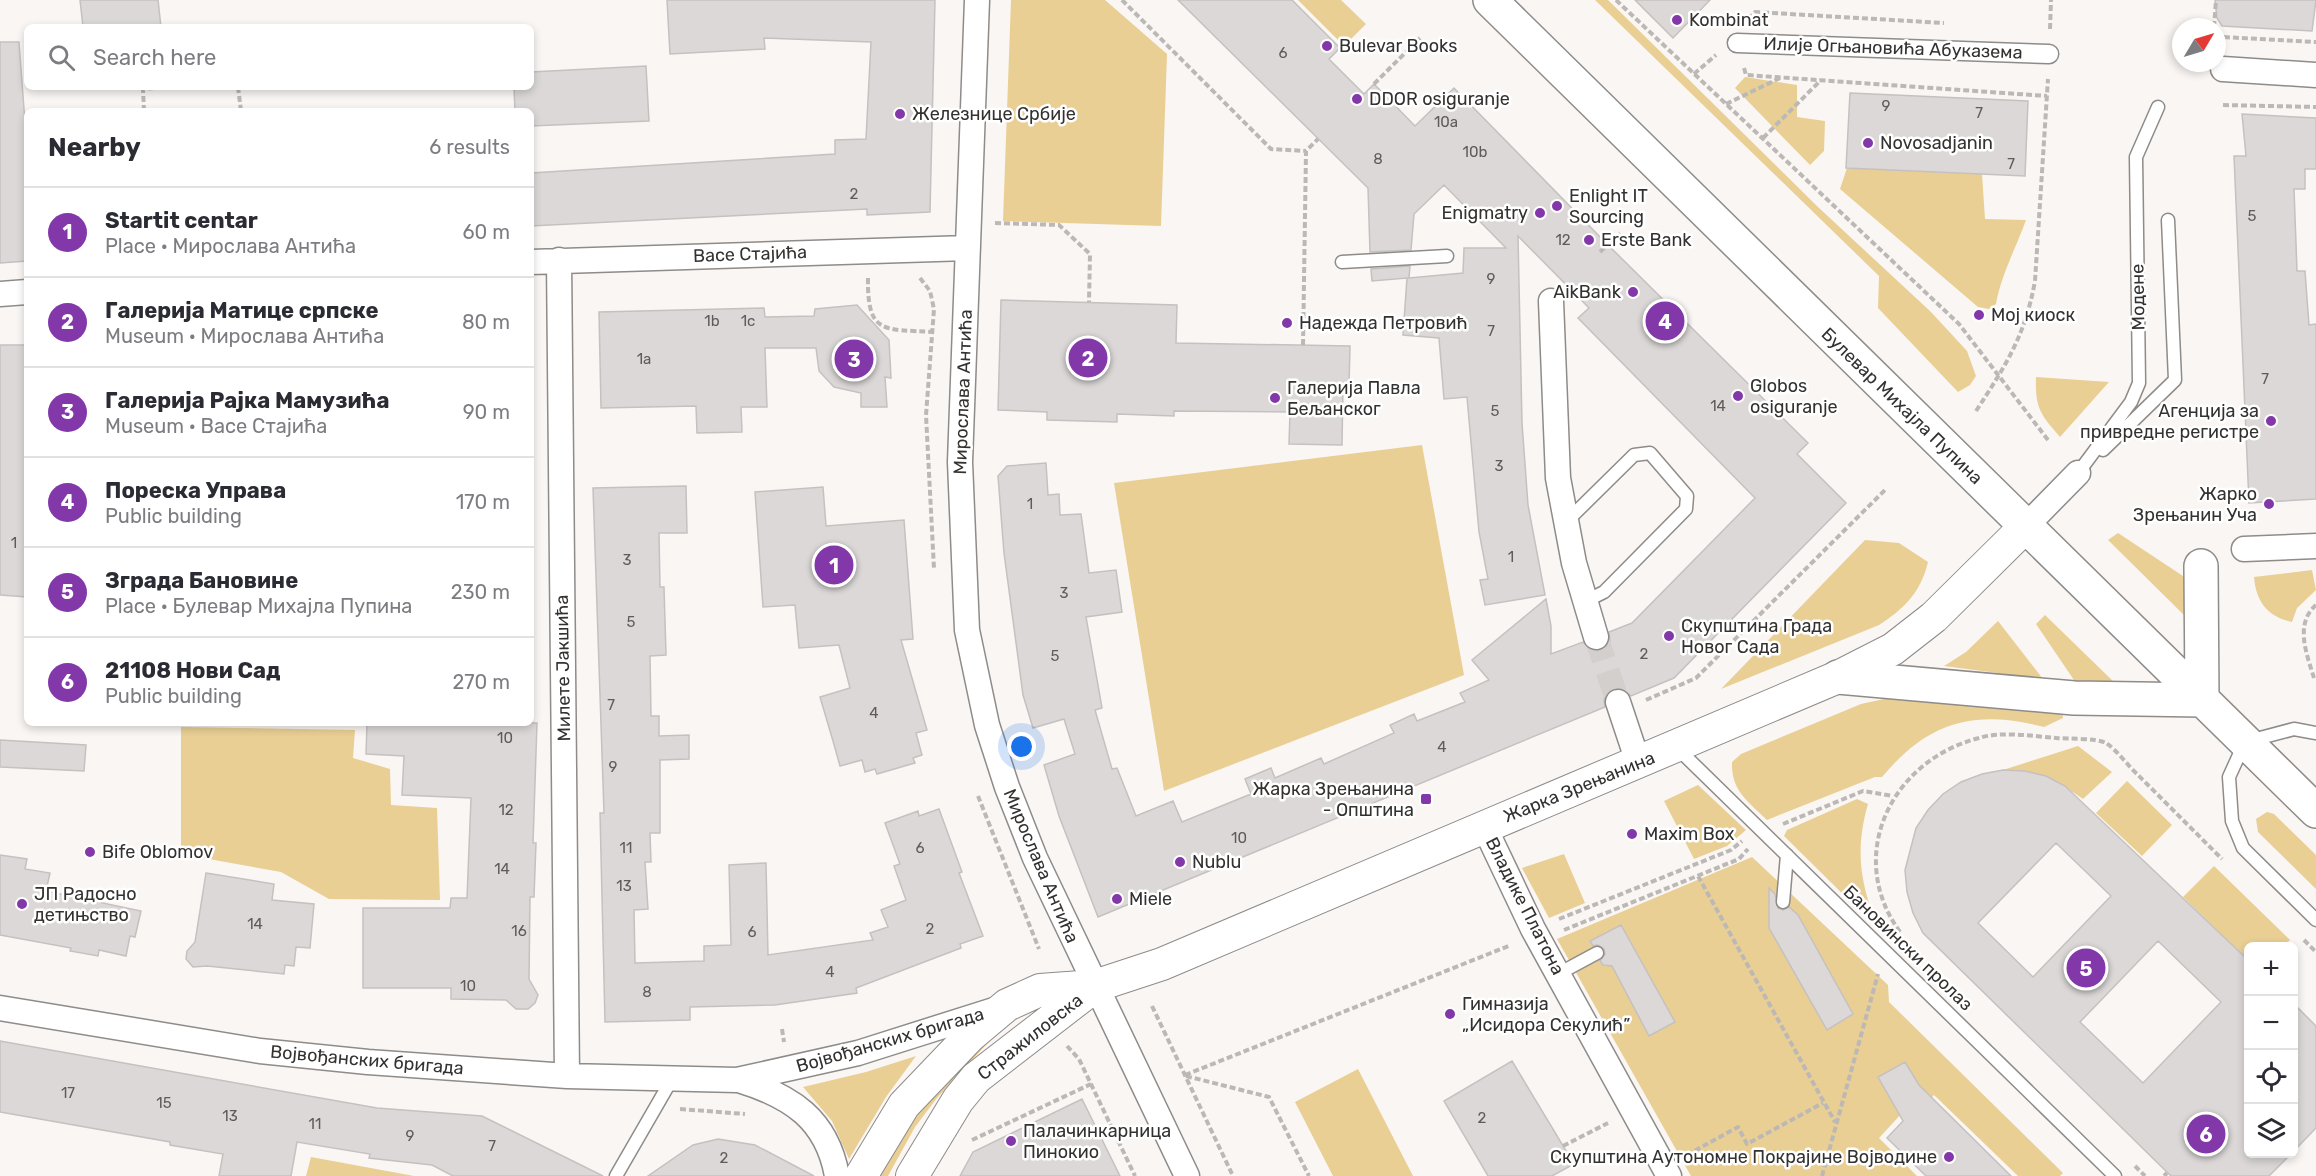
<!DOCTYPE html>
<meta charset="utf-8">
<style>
body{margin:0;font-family:Rubik,sans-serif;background:#f7f7f7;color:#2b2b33}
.controls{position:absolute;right:18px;bottom:18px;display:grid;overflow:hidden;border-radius:9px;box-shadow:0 3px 9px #0003}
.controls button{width:54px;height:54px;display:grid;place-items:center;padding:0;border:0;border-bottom:2px solid #e1e1e2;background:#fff;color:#2b2b33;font:30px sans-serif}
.compass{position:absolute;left:2172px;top:18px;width:54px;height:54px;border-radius:50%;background:#fff;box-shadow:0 3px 9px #0003;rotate:52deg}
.you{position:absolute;left:1022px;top:747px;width:21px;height:21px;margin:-15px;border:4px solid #fff;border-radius:50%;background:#1a73e8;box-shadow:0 0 0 9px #1a73e833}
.badge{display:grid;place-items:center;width:39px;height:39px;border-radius:50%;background:#8338aa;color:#fff;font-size:20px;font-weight:700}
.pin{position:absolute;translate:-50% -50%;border:3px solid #fff;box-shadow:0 2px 6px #0006}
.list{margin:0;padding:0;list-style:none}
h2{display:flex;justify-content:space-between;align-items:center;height:78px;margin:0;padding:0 24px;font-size:26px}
h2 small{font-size:20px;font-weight:400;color:#7c7c81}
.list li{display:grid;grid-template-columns:39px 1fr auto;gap:18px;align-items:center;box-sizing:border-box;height:90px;padding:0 24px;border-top:2px solid #e1e1e2}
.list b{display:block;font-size:22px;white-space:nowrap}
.list p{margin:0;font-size:20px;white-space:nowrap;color:#7c7c81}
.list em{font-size:20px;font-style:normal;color:#7c7c81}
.icon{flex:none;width:33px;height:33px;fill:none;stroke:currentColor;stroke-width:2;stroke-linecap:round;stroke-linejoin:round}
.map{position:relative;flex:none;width:2316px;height:1176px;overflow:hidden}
.search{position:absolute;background:#fff;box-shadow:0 3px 9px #0003;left:24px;top:24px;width:510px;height:66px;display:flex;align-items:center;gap:15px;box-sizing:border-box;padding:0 21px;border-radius:9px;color:#7c7c81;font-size:22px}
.panel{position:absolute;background:#fff;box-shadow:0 3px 9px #0003;left:24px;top:108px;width:510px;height:618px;border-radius:9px}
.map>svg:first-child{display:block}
.green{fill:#e9cf94}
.building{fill:#dcd8d8;stroke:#c5c1c0;stroke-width:1.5;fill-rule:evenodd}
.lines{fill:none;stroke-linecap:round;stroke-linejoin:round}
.minor-tunnel{stroke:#d2cfcd;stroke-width:24;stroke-dasharray:24 12;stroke-linecap:butt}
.service-casing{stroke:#8e8b89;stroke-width:15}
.pedestrian-casing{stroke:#8e8b89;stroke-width:21}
.minor-casing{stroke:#8e8b89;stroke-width:27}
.tertiary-casing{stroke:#8e8b89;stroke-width:34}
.secondary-casing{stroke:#8e8b89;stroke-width:36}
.path{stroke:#bbb8b6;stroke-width:4;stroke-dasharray:6 3;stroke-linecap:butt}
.service{stroke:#fff;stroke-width:12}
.pedestrian{stroke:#fff;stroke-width:18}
.minor{stroke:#fff;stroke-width:24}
.tertiary{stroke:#fff;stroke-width:32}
.secondary{stroke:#fff;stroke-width:33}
.poi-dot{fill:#8338aa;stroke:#fff;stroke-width:2}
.labels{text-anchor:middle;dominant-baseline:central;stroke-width:5;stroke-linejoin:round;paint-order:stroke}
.number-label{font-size:15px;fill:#5d5c5b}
.poi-label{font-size:18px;fill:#333231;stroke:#fff;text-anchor:start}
.street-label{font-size:18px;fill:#333231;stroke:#fff}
</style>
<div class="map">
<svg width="2316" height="1176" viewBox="0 0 2316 1176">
<rect width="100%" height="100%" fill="#faf6f4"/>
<!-- green -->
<path class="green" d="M1011,0h94l62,54 -6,172 -158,-5z
M1298,0h43l25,24 -22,22z
M1595,0h13l210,207 113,105 36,39 9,25 -6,9 -12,7 -80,-84 1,-32z
M1745,77l52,8v32l28,4 -1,30 -14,14 -75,-77z
M1847,168l135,6 3,45 41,1c-10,28 -25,55 -30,84l-7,5 -11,-2 -138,-118z
M2036,377l73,5 -49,55c-20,-23 -25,-29 -24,-60z
M1422,445l42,230 -300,116 -50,-308z
M2118,533l68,45 1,40 -79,-78z
M1865,540l34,3 29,19c-7,30 -24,47 -49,63l-158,64z
M2312,570l4,20 -19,18 -5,14c-24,-5 -36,-20 -38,-45z
M2045,615l72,70 -41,-2 -40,-59z
M1998,621l45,58 -99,-13 22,-14z
M1893,697l169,13 1,8 -19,9c-70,-18 -115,-6 -162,50h-7l-108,43c-19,-19 -36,-29 -35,-58l9,-8 120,-50z
M181,727l174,3 -2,28 37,11 1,36 46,3 3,92 -111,-1 -48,-27 -100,-18z
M2078,746l34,26 -29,27c-26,-19 -48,-28 -80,-29z
M2127,781l45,44 -30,31 -46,-43z
M1698,785l48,45 -19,16 -33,13 -30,-58z
M1857,799l11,5c-10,35 -10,64 1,99l-7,10 -78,-77 3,-6z
M2267,812l7,2 42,41v34l-58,-57 -2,-13z
M1564,854l21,49 -36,15 -27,-50z
M1752,857l136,128 1,17 174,171 -3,3h-42l-84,-81 -23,25 -8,-8 -24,26 38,38h-226l-134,-237z
M2214,866l76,74 -6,6h-36v14l-65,-63z
M996,1034l-59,64 -22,29 -27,49h-10c35,-59 63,-98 118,-142z
M916,1056l-30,41 -37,62 -17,-38 -29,-34 63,-15z
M1358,1069l55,107h-80l-38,-74z
M311,1157l103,19h-108z"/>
<!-- building -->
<path class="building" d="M80,0h78l3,27h-78z
M667,0h268l-5,212 -63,3v-6l-336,17v-53l304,-19v-14l31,-1 5,-97 -107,-4 1,11 -95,5z
M1178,0h114l48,48 -11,11 35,35 10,-10 41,42 39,-38 154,157 200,198 -11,11 49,49 -172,175 -43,18 -10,-8 -8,1 -9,10 1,8 -507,210 -39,-101 -15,-51 31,-11 -11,-35 -31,9 -10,-33 -19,-142 -6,-77 9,-10 39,-3 2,32 11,-1 1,21 21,-1 8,59 27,-3 6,42 -36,5 16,91 -7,2 17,59 5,-1 19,48 37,-15 9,21 69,-28 -6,-15 26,-11 4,10 46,-20 3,6 70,-31 -4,-8 24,-11 3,7 48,-19 -5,-9 29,-13 -17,-20 74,-61 5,27v28l32,-12 9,9 9,-1 9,-9 -1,-9 23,-9 123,-125 -177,-180 11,-10 -71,-72 4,187 6,82 17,90 -60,10 -5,-25 8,-1 -9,-47 -12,-135 -23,2 -5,-61 -36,-3 4,-57 -35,3 -1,-12 39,-3 -1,12 54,-5 1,-25h42l-62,-63 -30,29 -3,36 -41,2 -2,-64z
M1635,0h75l-37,38z
M2215,0h101l-4,31 -90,-5 -5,-8z
M0,42h19l8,107v112l-27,2z
M646,66l3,55 -118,5v-15h-16l-1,-24h17v-15z
M1850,93l178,8 -3,75 -179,-8z
M2242,114l74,4v51h-11v20h-11l3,82h8l4,54 7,-1v175l-67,4 -15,-347h12z
M1001,300l176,5 -1,38 174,3 -1,39h-6l-1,60 -53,-1 1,-32 -116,-1v5l-57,-2v8l-70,-2v-8l-49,-2z
M857,305l32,35 2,38 -6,-1 2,30h-26v-14l-27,-6 -15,-16 -3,-23h-51l2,59h-26l1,25 -45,1 -1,-27 -95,2 -2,-96 165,-4 1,9 49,-1 1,-7z
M0,345h27v252l-27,-2z
M686,486l1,47h-28l1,54h4l2,68 -16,1 1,60h8v20l30,-1v24l-29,1v73h-10l1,29h-6l3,47 -14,1 1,53 69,-2v-15l27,-1 -2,-80 37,-2 2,92 105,-15 -3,-7 18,-6 -7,-17 25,-10 -12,-34 6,-2 -15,-41 33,-12 1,5 20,-7 23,63 -3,1 24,63 -23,8 1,4 -105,40 1,5 -82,12 -85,2v13l-85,2 -5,-209h4l-11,-325z
M823,487l3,39 78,-6 9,119 -12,1 26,90 -11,3 6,22 -9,3 2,5 -38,11 -2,-5 -10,3 -3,-12 -22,6 -7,-25 -13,-44 30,-9 -11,-43 -40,3 -4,-43 -32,2 -8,-115z
M367,723h170l-4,120h3l-2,54h-4l-1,82 9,16 -3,8 -7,6h-12l-10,-9 -55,-1v-11h-88v-80h87l1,-10h16l4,-100 -69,-3 2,-39 -38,-2z
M0,740l86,5 -2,26 -84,-4z
M2003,770l22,1 21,5 19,10 183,174v194h43l-22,22h-98l-248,-243 -10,-20 -6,-21 -2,-22 11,-42 12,-18 15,-16 18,-12 21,-8zM2056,843l55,53 -78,81 -55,-54zM2158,941l63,61 -78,81 -63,-61z
M0,855l27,4 -2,10 25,4 -4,18 95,20 -6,26 -5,-1 -4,20 -27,-6 -1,6 -28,-5 1,-3 -71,-13z
M206,873l68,11 -2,16 42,4 -4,44 -14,-1 -2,19 -9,-1 -1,9 -77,-8 -14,1 -7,-8 1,-8 8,-9z
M1769,888l6,6 3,14 5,2 6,-3 9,8 55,99 -26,16 -58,-102z
M1621,925l54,97 -26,14 -37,-70 -9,-1 -3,-4 5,-7 -1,-5 -6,-4 -5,1 -3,-5z
M2294,1004l22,22v102l-22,23z
M0,1041l377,67 105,8 121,60h-150l-21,-11 -63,-7 1,-4 -73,-12 -6,34h-72l4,-22 -53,-9v-3l-170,-30z
M1512,1061l62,103 -22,12h-64l-44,-75z
M1905,1062l14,23 92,91h-85l-39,-38 16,-17 -25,-44z
M1082,1099l38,77h-160l13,-24z
M718,1139l37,6 59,31h-166l45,-31z"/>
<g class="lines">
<!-- minor-tunnel -->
<path class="minor-tunnel" d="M1596,637l22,65"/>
<defs>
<path id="service" d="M1342,262l105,-6
M2103,450l72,-70 -7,-160
M2078,473l53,-71 8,-19 -3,-226 22,-50
M1566,522l68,-67 16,-2 37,43 -1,13 -82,83 -20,10
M2316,733l-22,-4 -49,13 -16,35 3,44 11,27 73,72
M1676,747l439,429
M1783,902l4,-47
M1558,974l39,-21
M616,1176l56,-97"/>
<path id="pedestrian" d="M1737,43l312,11"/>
<path id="minor" d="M977,0l-17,462 7,168 20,95 20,62 28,71 152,318
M2223,69l93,6
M559,260l8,816
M531,262l437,-14
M0,294l27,-2
M1551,301l7,177 16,85 22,74
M2025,527l53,-54
M2244,549l72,-3
M1618,702l20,60
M1484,826l49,103 136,247
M0,1008l260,43 108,11 199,14 170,4 121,-27 139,-44
M739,1080c52,16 88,39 98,96"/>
<path id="tertiary" d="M861,1176l43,-71 66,-69 37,-31 33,-15 55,-4 67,-22 676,-287 55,-28 41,-32 91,-90
M912,1176l46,-76 18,-22 119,-92"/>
<path id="secondary" d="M1490,0l826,811
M2201,566l1,134
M1838,677l236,21 128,2"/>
</defs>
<!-- service casing -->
<use href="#service" class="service-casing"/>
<!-- pedestrian casing -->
<use href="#pedestrian" class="pedestrian-casing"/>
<!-- minor casing -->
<use href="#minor" class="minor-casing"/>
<!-- tertiary casing -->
<use href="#tertiary" class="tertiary-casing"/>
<!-- secondary casing -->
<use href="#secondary" class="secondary-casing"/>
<!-- path -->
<path class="path" d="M1122,0l149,149 35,2
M1616,0l343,324 89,116
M1748,19l7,-7 189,11
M2214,27l2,-27
M2050,29l1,-29
M2217,32l5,5 94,5
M1744,68l2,7 301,21
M1694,74l22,-19
M1374,84l46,-46
M238,87l3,24
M1726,104l56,-27
M2223,105l93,2
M144,111l-1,-22 23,-2
M1763,138l58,-58
M995,223l64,2 31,29 -1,48
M1600,252l20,-19
M868,278c-1,57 16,51 65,54
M920,278l10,13 4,18 -8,106 8,154
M1303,345l3,-194 12,-12
M1976,411c30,-46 49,-75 59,-130l13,-202
M2314,678c-7,-23 -20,-54 2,-73
M1646,700l50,-22 189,-188
M978,796l61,153
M1783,824l80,-33 30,5
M1698,876l137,246
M1559,919l172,-69 11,-9
M1564,930l175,-71 9,-10
M1900,932c-56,-77 -8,-172 79,-194 23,-7 53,-2 77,0 11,1 41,0 50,5 11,7 22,23 32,32 28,28 56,56 84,84
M2304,940l12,12
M1152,1006l81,170
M782,1029l2,13
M1067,1046l12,13 56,117
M1185,1075l326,-130
M1186,1076l83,21 40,79
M680,1109l65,5
M972,1140l119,-56
M1563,1146l45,-23
M1687,1155l51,-28 9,17 76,-41
M2135,1166l10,10
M1822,1176l56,-202
M2164,1176l3,-3"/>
<!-- service -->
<use href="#service" class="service"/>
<!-- pedestrian -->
<use href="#pedestrian" class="pedestrian"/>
<!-- minor -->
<use href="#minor" class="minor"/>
<!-- tertiary -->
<use href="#tertiary" class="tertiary"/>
<!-- secondary -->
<use href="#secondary" class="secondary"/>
</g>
<!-- markers -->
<g class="poi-dot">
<circle cx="1677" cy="20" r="6"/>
<circle cx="1327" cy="46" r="6"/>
<circle cx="1357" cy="99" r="6"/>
<circle cx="900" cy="114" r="6"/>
<circle cx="1868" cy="143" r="6"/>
<circle cx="1557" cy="206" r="6"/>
<circle cx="1540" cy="213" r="6"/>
<circle cx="1589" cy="240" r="6"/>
<circle cx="1633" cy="292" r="6"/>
<circle cx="1979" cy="315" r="6"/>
<circle cx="1287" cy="323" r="6"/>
<circle cx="1738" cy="396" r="6"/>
<circle cx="1275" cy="398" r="6"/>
<circle cx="2271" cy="421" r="6"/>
<circle cx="2269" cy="504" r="6"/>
<circle cx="1669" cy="636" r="6"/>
<rect x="1420" y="793" width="12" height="12" rx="3"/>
<circle cx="1632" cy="834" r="6"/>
<circle cx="90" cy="852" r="6"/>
<circle cx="1180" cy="862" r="6"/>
<circle cx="1117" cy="899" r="6"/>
<circle cx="22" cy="904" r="6"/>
<circle cx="1450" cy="1014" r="6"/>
<circle cx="1011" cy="1141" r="6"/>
<circle cx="1949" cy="1157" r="6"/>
</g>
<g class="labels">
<!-- number labels -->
<g class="number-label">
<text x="1283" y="53">6</text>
<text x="1886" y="106">9</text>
<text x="1979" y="113">7</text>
<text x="1446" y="122">10a</text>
<text x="1475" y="152">10b</text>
<text x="1378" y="159">8</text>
<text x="2011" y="164">7</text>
<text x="854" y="194">2</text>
<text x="2252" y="216">5</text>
<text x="1563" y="240">12</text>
<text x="1491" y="279">9</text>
<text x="712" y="321">1b</text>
<text x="748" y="321">1c</text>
<text x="1491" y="331">7</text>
<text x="644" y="359">1a</text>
<text x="2265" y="379">7</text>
<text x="1718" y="406">14</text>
<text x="1495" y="411">5</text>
<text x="1499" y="466">3</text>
<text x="1030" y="504">1</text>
<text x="14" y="543">1</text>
<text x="1511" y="557">1</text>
<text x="627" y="560">3</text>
<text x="1064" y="593">3</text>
<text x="631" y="622">5</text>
<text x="1644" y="654">2</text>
<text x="1055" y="656">5</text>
<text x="611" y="705">7</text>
<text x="874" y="713">4</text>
<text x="505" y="738">10</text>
<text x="1442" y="747">4</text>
<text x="613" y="767">9</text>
<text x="506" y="810">12</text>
<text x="1239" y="838">10</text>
<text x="626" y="848">11</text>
<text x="920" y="848">6</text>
<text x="502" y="869">14</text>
<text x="624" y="886">13</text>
<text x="255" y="924">14</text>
<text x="930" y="929">2</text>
<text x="519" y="931">16</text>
<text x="752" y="932">6</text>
<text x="830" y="972">4</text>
<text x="468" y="986">10</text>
<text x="647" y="992">8</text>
<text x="68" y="1093">17</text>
<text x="164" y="1103">15</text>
<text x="230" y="1116">13</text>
<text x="1482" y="1118">2</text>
<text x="315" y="1124">11</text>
<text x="410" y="1136">9</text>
<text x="492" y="1146">7</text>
<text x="724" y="1158">2</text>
</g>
<!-- poi labels -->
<g class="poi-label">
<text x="1689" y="20">Kombinat</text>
<text x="1339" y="46">Bulevar Books</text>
<text x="1369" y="99">DDOR osiguranje</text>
<text x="912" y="114">Железнице Србије</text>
<text x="1880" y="143">Novosadjanin</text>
<text x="1569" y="196">Enlight IT<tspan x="1569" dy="21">Sourcing</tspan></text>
<text x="1528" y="213" text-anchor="end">Enigmatry</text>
<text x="1601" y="240">Erste Bank</text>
<text x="1621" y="292" text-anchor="end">AikBank</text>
<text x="1991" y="315">Мој киоск</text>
<text x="1299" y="323">Надежда Петровић</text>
<text x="1750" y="386">Globos<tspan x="1750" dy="21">osiguranje</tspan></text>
<text x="1287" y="388">Галерија Павла<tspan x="1287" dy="21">Бељанског</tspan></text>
<text x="2259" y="411" text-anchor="end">Агенција за<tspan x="2259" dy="21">привредне регистре</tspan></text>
<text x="2257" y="494" text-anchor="end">Жарко<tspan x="2257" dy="21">Зрењанин Уча</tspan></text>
<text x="1681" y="626">Скупштина Града<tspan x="1681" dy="21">Новог Сада</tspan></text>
<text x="1414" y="789" text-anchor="end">Жарка Зрењанина<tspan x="1414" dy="21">- Општина</tspan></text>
<text x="1644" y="834">Maxim Box</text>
<text x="102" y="852">Bife Oblomov</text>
<text x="1192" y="862">Nublu</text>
<text x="34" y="894">ЈП Радосно<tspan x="34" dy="21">детињство</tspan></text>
<text x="1129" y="899">Miele</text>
<text x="1462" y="1004">Гимназија<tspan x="1462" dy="21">„Исидора Секулић”</tspan></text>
<text x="1023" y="1131">Палачинкарница<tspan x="1023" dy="21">Пинокио</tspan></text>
<text x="1937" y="1157" text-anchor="end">Скупштина Аутономне Покрајине Војводине</text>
</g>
<!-- street labels -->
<g class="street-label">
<text transform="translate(1893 48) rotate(2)">Илије Огњановића Абуказема</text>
<text transform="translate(750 254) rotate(-2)">Васе Стајића</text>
<text transform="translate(2138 297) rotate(-91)">Модене</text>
<text transform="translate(963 392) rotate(-88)">Мирослава Антића</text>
<text transform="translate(1902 406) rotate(44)">Булевар Михајла Пупина</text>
<text transform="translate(563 668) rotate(-91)">Милете Јакшића</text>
<text transform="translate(1579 787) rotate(-22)">Жарка Зрењанина</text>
<text transform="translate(1041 866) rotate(67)">Мирослава Антића</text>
<text transform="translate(1525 906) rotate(63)">Владике Платона</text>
<text transform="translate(1908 948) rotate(44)">Бановински пролаз</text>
<text transform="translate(1030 1037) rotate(-38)">Стражиловска</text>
<text transform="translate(890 1040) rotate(-16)">Војвођанских бригада</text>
<text transform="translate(367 1060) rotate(5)">Војвођанских бригада</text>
</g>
</g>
</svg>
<div class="controls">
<button>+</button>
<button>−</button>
<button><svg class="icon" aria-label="locate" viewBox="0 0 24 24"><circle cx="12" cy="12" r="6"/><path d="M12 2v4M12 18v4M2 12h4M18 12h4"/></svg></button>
<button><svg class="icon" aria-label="layers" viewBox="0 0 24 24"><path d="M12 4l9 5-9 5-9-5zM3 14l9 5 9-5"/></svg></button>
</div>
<svg class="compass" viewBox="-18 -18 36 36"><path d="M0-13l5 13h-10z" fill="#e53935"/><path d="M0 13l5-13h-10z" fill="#7c7c81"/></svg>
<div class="you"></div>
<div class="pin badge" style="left:834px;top:565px">1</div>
<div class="pin badge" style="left:1088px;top:358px">2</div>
<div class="pin badge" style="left:854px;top:359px">3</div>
<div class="pin badge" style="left:1665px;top:321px">4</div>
<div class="pin badge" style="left:2086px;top:968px">5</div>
<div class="pin badge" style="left:2206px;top:1134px">6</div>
<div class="search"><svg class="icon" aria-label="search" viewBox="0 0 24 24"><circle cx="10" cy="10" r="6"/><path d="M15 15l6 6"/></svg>Search here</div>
<section class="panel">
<h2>Nearby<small>6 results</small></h2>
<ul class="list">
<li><span class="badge">1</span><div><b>Startit centar</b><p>Place · Мирослава Антића</p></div><em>60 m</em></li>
<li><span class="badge">2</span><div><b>Галерија Матице српске</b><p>Museum · Мирослава Антића</p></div><em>80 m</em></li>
<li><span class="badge">3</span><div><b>Галерија Рајка Мамузића</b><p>Museum · Васе Стајића</p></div><em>90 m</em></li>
<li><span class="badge">4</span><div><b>Пореска Управа</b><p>Public building</p></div><em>170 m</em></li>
<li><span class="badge">5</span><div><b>Зграда Бановине</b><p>Place · Булевар Михајла Пупина</p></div><em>230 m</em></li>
<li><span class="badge">6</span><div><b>21108 Нови Сад</b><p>Public building</p></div><em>270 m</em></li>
</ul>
</section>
</div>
